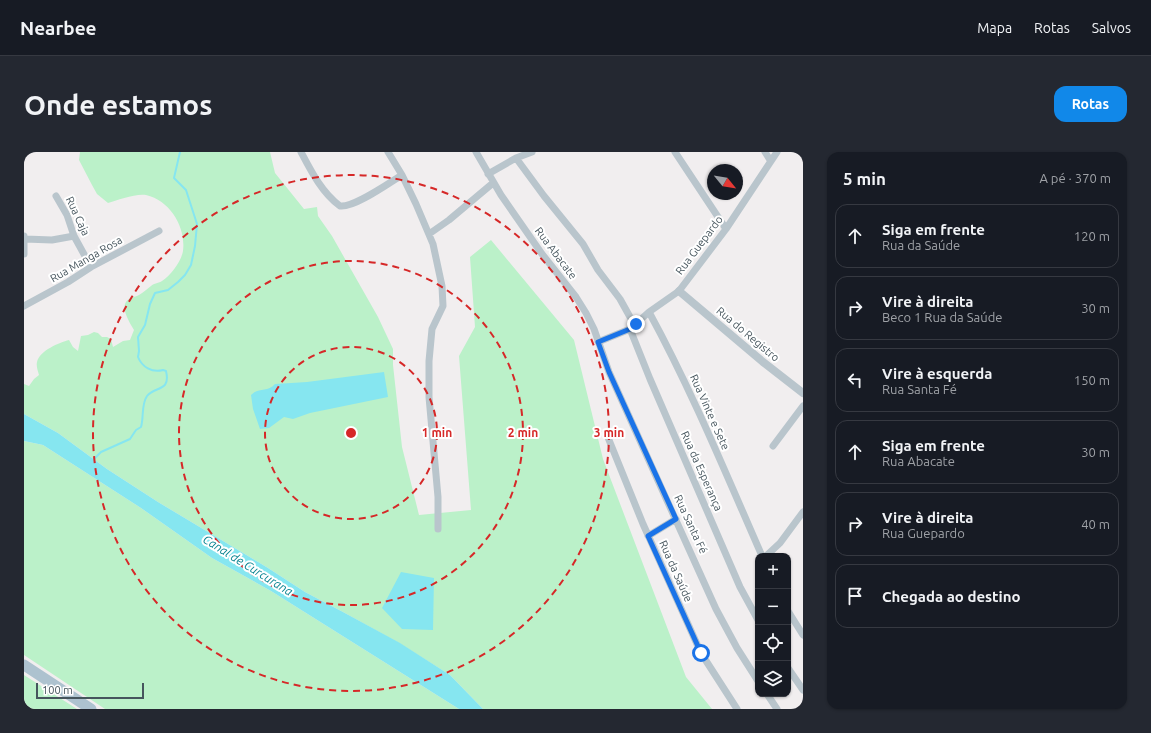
<!DOCTYPE html>
<html lang="pt">
<meta charset="utf-8">
<style>
body{margin:0;font-family:Ubuntu,sans-serif;background:#242831;color:#f1f3f6}
.controls{position:absolute;right:12px;bottom:12px;display:grid;overflow:hidden;border-radius:8px;box-shadow:0 1px 3px #0004}
.controls button{width:36px;height:36px;display:grid;place-items:center;padding:0;border:0;border-bottom:1px solid #363941;background:#171b24;color:#f1f3f6;font:20px sans-serif}
.compass{position:absolute;left:683px;top:12px;width:36px;height:36px;border-radius:50%;background:#171b24;box-shadow:0 1px 3px #0004;rotate:120deg}
.scale{position:absolute;left:12px;bottom:10px;width:108px;box-sizing:border-box;padding-left:4px;border:2px solid #46555d;border-top:0;font-size:11px;line-height:14px;white-space:nowrap;color:#46555d;-webkit-text-stroke:3px #fff;paint-order:stroke}
.stop{position:absolute;width:12px;height:12px;margin:-9px;border:3px solid #1a73e8;border-radius:50%;background:#fff}
.stop.end{background:#1a73e8;border-color:#fff;box-shadow:0 1px 4px #0008}
.list{margin:0;padding:0;list-style:none}
h2{display:flex;justify-content:space-between;align-items:center;height:52px;margin:0;padding:0 16px;font-size:17px}
h2 small{font-size:13px;font-weight:400;color:#9ea1a6}
.list li{display:grid;grid-template-columns:26px 1fr auto;gap:12px;align-items:center;box-sizing:border-box;height:64px;margin:0 8px 8px;padding:0 8px;border:1px solid #363941;border-radius:12px}
.list b{display:block;font-size:15px;white-space:nowrap}
.list p{margin:0;font-size:13px;white-space:nowrap;color:#9ea1a6}
.list em{font-size:13px;font-style:normal;color:#9ea1a6}
.icon{flex:none;width:22px;height:22px;fill:none;stroke:currentColor;stroke-width:2;stroke-linecap:round;stroke-linejoin:round}
.map{position:relative;flex:none;width:779px;height:557px;overflow:hidden;border-radius:12px}
header{display:flex;align-items:center;gap:24px;box-sizing:border-box;height:56px;padding:0 20px;background:#171b24;border-bottom:1px solid #363941}
header strong{font-size:19px}
nav{display:flex;gap:22px;margin-inline-start:auto;font-size:14px}
.intro{display:flex;align-items:center;justify-content:space-between;box-sizing:border-box;height:96px;padding:0 24px}
h1{margin:0;font-size:28px}
.button{padding:10px 18px;border-radius:12px;background:#1188e9;color:#fff;font-size:14px;font-weight:700}
main{display:flex;gap:24px;padding:0 24px}
aside{flex:1;background:#171b24;border-radius:12px;box-shadow:0 1px 3px #0004}
.map>svg:first-child{display:block}
.green{fill:#bbf1c9}
.water{fill:#86e6f0}
.lines{fill:none;stroke-linecap:round;stroke-linejoin:round}
.stream{stroke:#86e6f0;stroke-width:2}
.minor{stroke:#b9c5cc;stroke-width:7}
.tertiary{stroke:#b9c5cc;stroke-width:8}
.primary{stroke:#adc2cf;stroke-width:11}
.route{stroke:#1a73e8;stroke-width:5}
.ring{fill:none;stroke:#d62828;stroke-width:2;stroke-dasharray:7 5}
.labels{text-anchor:middle;dominant-baseline:central;stroke-width:4;stroke-linejoin:round;paint-order:stroke}
.street-label{font-size:11px;fill:#46555d;stroke:#fff}
.water-label{font-size:12px;font-style:italic;fill:#088390;stroke:#fff}
.centre{fill:#d62828;stroke:#fff;stroke-width:2}
.ring-label{font-size:12px;text-anchor:middle;font-weight:bold;fill:#d62828;stroke:#fff;stroke-width:4;stroke-linejoin:round;paint-order:stroke}
</style>
<header>
<strong>Nearbee</strong>
<nav><a>Mapa</a><a>Rotas</a><a>Salvos</a></nav>
</header>
<div class="intro"><h1>Onde estamos</h1><a class="button">Rotas</a></div>
<main>
<div class="map">
<svg width="779" height="557" viewBox="0 0 779 557">
<rect width="100%" height="100%" fill="#f1eeef"/>
<!-- green -->
<path class="green" d="M56,0h190l5,21 29,36 13,-2 1,9 14,20 46,81 15,32v16l9,82 17,68 52,-5 -12,-154 16,-29 -5,-70 21,-17 83,100 29,119 83,218 26,32h-229l-33,-34 -51,-32 -56,-31 -38,-20 -37,-24 -110,-66 -51,-33 -49,-36 -34,-19v-30l5,2 5,-7 5,-4c-1,-4 -3,-9 -2,-13 3,-12 22,-19 32,-22l4,7 5,4 3,-15 7,-1 6,-3 4,1 4,4h5l4,2 2,8 10,-6 7,-1 4,-10c-4,-7 -13,-21 -8,-28 2,-4 9,-5 13,-7 5,-3 8,-6 12,-9 3,-3 8,-3 11,-5 9,-6 19,-19 21,-30 3,-23 -12,-50 -37,-56 -9,-2 -29,5 -38,8l-11,-9 -5,-9 -13,-25z
M0,289l19,4 98,63 71,50 59,33 188,118h-354l-81,-54z
M0,523l53,34h-53z"/>
<!-- water -->
<path class="water" d="M360,220l4,25 -78,16 -17,6 -9,-2 -15,11 -9,1 -7,-20 -2,-14c7,-8 16,-2 24,-11l32,-2z
M0,262l34,19 49,36 51,33 110,66 37,24 38,20 57,31 50,32 33,34h-24l-188,-118 -59,-33 -71,-50 -98,-63 -19,-4z
M377,420l33,6 -1,52 -31,-1 -20,-21z"/>
<g class="lines">
<!-- stream -->
<path class="stream" d="M69,308l8,-8 29,-13 6,-9 5,-3c3,-10 0,-22 6,-31 8,-10 24,-4 19,-25l-3,-1c-11,3 -21,-3 -25,-13l1,-6 -1,-14 7,-12 5,-21 5,-11 13,-3 10,-8 7,-7 6,-10 4,-19 2,-22 -11,-34 -12,-12 6,-26"/>
<!-- minor -->
<path class="minor" d="M277,0c10,19 21,41 39,54 14,2 49,-23 62,-31
M364,0l14,23 14,29 17,40 9,42 1,20 -11,23 -3,32v36l9,100v32
M452,0l25,43 41,59 34,43 10,16 8,16 15,43 107,237 21,39 21,33
M651,0l51,77
M741,0l5,8
M492,6l28,38 39,48 15,26 22,29 10,18 6,7
M464,22l28,-16 16,-6
M32,44l11,19 7,21 17,31
M405,82l20,-14 44,-37
M1,87l27,1 22,-4
M0,102v-18
M0,154l44,-24 23,-15 68,-36
M625,160c43,79 77,162 113,244
M606,177l20,50 90,208 18,33
M574,190l32,-13 19,-17 30,-21 47,-62 51,-77
M583,283l36,89 58,129 36,56
M749,294l30,-40
M624,384l28,-17
M742,404l14,-13 23,-31
M764,459l15,24
M764,516l15,22
M743,542l10,15"/>
<!-- tertiary -->
<path class="tertiary" d="M655,139l84,71 40,31"/>
<!-- primary -->
<path class="primary" d="M0,513l67,44"/>
</g>
<g class="lines">
<!-- route -->
<path class="route" d="M612,172l-6,5 -32,13 11,30 67,147 -28,17 53,117"/>
</g>
<!-- distance rings -->
<g class="ring">
<circle cx="327" cy="281" r="86"/>
<circle cx="327" cy="281" r="172"/>
<circle cx="327" cy="281" r="258"/>
</g>
<g class="labels">
<!-- street labels -->
<g class="street-label">
<text transform="translate(54 64) rotate(65)">Rua Caja</text>
<text transform="translate(675 93) rotate(-53)">Rua Guepardo</text>
<text transform="translate(532 101) rotate(53)">Rua Abacate</text>
<text transform="translate(62 107) rotate(-30)">Rua Manga Rosa</text>
<text transform="translate(724 182) rotate(40)">Rua do Registro</text>
<text transform="translate(686 260) rotate(66)">Rua Vinte e Sete</text>
<text transform="translate(678 319) rotate(66)">Rua da Esperança</text>
<text transform="translate(667 372) rotate(65)">Rua Santa Fé</text>
<text transform="translate(652 419) rotate(66)">Rua da Saúde</text>
</g>
<!-- water labels -->
<g class="water-label">
<text transform="translate(224 413) rotate(32)">Canal de Curcurana</text>
</g>
</g>
<circle cx="327" cy="281" r="6" class="centre"/>
<g class="ring-label">
<text x="413" y="285">1 min</text>
<text x="499" y="285">2 min</text>
<text x="585" y="285">3 min</text>
</g>
</svg>
<div class="controls">
<button>+</button>
<button>−</button>
<button><svg class="icon" aria-label="locate" viewBox="0 0 24 24"><circle cx="12" cy="12" r="6"/><path d="M12 2v4M12 18v4M2 12h4M18 12h4"/></svg></button>
<button><svg class="icon" aria-label="layers" viewBox="0 0 24 24"><path d="M12 4l9 5-9 5-9-5zM3 14l9 5 9-5"/></svg></button>
</div>
<svg class="compass" viewBox="-18 -18 36 36"><path d="M0-13l5 13h-10z" fill="#e53935"/><path d="M0 13l5-13h-10z" fill="#9ea1a6"/></svg>
<div class="scale">100 m</div>
<div class="stop" style="left:677px;top:501px"></div>
<div class="stop end" style="left:612px;top:172px"></div>
</div>
<aside>
<h2>5 min<small>A pé · 370 m</small></h2>
<ul class="list">
<li><svg class="icon" aria-label="ahead" viewBox="0 0 24 24"><path d="M12 20V5M6 11l6-6 6 6"/></svg><div><b>Siga em frente</b><p>Rua da Saúde</p></div><em>120 m</em></li>
<li><svg class="icon" aria-label="right" viewBox="0 0 24 24"><path d="M7 20v-9h11M14 6l5 5-5 5"/></svg><div><b>Vire à direita</b><p>Beco 1 Rua da Saúde</p></div><em>30 m</em></li>
<li><svg class="icon" aria-label="left" viewBox="0 0 24 24"><path d="M17 20v-9H6M10 6l-5 5 5 5"/></svg><div><b>Vire à esquerda</b><p>Rua Santa Fé</p></div><em>150 m</em></li>
<li><svg class="icon" aria-label="ahead" viewBox="0 0 24 24"><path d="M12 20V5M6 11l6-6 6 6"/></svg><div><b>Siga em frente</b><p>Rua Abacate</p></div><em>30 m</em></li>
<li><svg class="icon" aria-label="right" viewBox="0 0 24 24"><path d="M7 20v-9h11M14 6l5 5-5 5"/></svg><div><b>Vire à direita</b><p>Rua Guepardo</p></div><em>40 m</em></li>
<li><svg class="icon" aria-label="arrive" viewBox="0 0 24 24"><path d="M6 21V4h12l-3 4 3 4H6"/></svg><div><b>Chegada ao destino</b></div></li>
</ul>
</aside>
</main>
